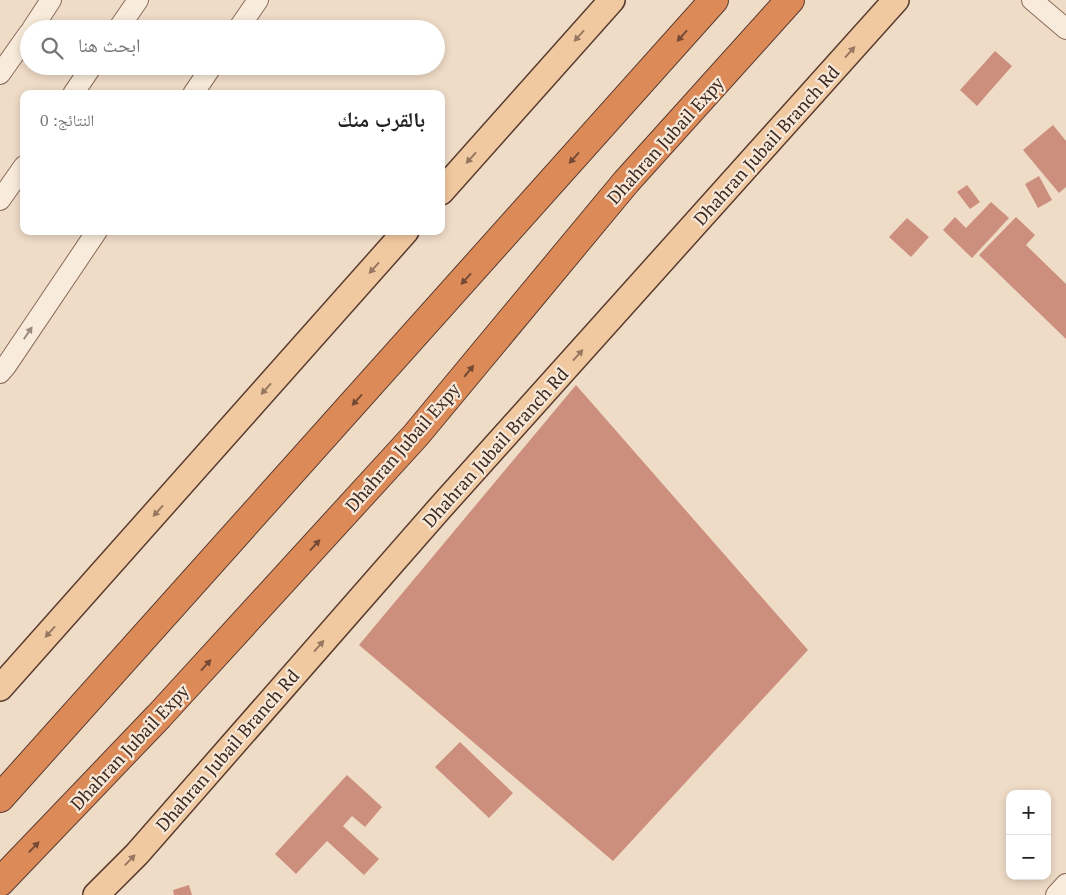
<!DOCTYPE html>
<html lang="ar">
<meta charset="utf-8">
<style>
body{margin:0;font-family:"PT Serif","Noto Naskh Arabic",serif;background:#f2f2f2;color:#222;direction:rtl}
.controls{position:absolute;right:15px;bottom:15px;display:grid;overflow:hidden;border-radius:10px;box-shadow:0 2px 8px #0003}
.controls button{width:45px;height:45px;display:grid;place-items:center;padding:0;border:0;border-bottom:1px solid #e0e0e0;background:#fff;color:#222;font:25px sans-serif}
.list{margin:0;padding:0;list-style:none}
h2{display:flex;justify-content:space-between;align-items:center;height:65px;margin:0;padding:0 20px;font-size:21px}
h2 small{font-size:16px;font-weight:400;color:#767676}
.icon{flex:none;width:28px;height:28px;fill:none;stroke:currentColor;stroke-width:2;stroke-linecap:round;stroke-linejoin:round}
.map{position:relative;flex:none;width:1066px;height:895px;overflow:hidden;direction:ltr}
.search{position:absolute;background:#fff;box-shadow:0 2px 8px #0003;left:20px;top:20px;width:425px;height:55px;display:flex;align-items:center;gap:12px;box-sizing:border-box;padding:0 18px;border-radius:28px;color:#767676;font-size:19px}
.panel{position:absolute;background:#fff;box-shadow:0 2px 8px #0003;left:20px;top:90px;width:425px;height:145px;border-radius:10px;direction:rtl}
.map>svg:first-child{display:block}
.building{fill:#cd8f7d}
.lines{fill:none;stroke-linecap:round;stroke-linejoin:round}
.minor-casing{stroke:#8b6c5c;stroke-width:22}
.major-casing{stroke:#593c30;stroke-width:28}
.highway-casing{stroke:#593c30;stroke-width:30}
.minor{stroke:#f9ebdb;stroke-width:20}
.major{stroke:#f1c9a0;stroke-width:25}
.highway{stroke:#dd8a59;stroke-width:28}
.oneway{fill:#967860}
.oneway2{fill:#744a34}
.oneway3{fill:#9a8a7e}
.labels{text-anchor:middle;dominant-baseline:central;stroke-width:4.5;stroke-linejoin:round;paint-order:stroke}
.street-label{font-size:18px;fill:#3b2820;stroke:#f6e7d7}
</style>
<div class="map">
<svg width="1066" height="895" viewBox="0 0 1066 895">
<rect width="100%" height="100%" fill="#efdcc7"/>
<!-- building -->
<path class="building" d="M995,51l17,15 -35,40 -17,-16z
M1053,125l13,16v46l-7,6 -36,-43z
M1039,176l13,24 -14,8 -13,-24z
M967,185l13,17 -10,7 -13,-17z
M991,202l18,16 -37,40 -29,-28 12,-13 11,11z
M1016,217l19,18 -9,10 40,39v55l-87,-84z
M907,218l22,19 -18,20 -22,-20z
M576,385l232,265 -195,211 -254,-216z
M460,742l53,51 -24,25 -54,-51z
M347,775l35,32 -17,20 -13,-11 -9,10 36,33 -15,16 -37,-34 -31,33 -21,-20z
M189,885l3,10h-18l-1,-5z"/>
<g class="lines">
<defs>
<path id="minor" d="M1032,0l34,29
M32,29l19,-29
M118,29l20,-29
M238,29l20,-29
M0,74l29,-41
M73,94l19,-28
M193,94l19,-28
M0,200l24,-34
M0,373l6,-7 91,-135
M1056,895l10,-11"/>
<path id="major" d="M441,192l171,-192
M0,688l406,-457
M96,895l41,-41 303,-346 456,-508"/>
<path id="highway" d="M0,798l714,-798
M0,882l159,-166 257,-281 210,-253 164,-182"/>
</defs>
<!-- minor casing -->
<use href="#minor" class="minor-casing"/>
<!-- major casing -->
<use href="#major" class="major-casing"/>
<!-- highway casing -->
<use href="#highway" class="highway-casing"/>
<!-- minor -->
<use href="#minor" class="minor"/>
<!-- major -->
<use href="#major" class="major"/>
<!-- highway -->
<use href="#highway" class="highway"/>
</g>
<!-- one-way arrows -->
<defs><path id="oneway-solid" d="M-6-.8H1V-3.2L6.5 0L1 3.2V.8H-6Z" transform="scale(1.25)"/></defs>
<g class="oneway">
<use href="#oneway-solid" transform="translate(579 36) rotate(132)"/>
<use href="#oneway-solid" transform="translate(850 52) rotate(-48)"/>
<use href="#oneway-solid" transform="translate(471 158) rotate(132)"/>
<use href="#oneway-solid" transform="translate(374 268) rotate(132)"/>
<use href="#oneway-solid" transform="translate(578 355) rotate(-48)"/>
<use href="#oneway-solid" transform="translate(266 389) rotate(132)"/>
<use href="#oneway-solid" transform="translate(158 511) rotate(132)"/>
<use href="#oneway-solid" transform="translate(50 632) rotate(132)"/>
<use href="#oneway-solid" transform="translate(319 646) rotate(-49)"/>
<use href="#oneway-solid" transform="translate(130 860) rotate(-46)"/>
</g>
<g class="oneway2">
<use href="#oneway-solid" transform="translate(682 36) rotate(132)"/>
<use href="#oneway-solid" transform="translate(574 158) rotate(132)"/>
<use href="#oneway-solid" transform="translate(466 279) rotate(132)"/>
<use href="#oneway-solid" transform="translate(469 371) rotate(-50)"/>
<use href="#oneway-solid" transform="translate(357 400) rotate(132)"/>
<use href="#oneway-solid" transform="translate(315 545) rotate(-48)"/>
<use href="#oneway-solid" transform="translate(206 665) rotate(-48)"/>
<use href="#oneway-solid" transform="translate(34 847) rotate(-46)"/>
</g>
<use class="oneway3" href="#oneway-solid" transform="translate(28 333) rotate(-56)"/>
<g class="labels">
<!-- street labels -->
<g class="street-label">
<text transform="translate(665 140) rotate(-48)">Dhahran Jubail Expy</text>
<text transform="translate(766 145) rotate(-48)">Dhahran Jubail Branch Rd</text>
<text transform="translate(402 447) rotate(-49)">Dhahran Jubail Expy</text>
<text transform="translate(495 447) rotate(-48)">Dhahran Jubail Branch Rd</text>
<text transform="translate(129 747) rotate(-47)">Dhahran Jubail Expy</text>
<text transform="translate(227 750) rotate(-49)">Dhahran Jubail Branch Rd</text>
</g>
</g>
</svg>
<div class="controls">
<button>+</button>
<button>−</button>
</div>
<div class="search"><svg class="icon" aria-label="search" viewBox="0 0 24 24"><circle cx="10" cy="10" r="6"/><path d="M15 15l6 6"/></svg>ابحث هنا</div>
<section class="panel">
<h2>بالقرب منك<small>النتائج: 0</small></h2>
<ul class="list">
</ul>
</section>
</div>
